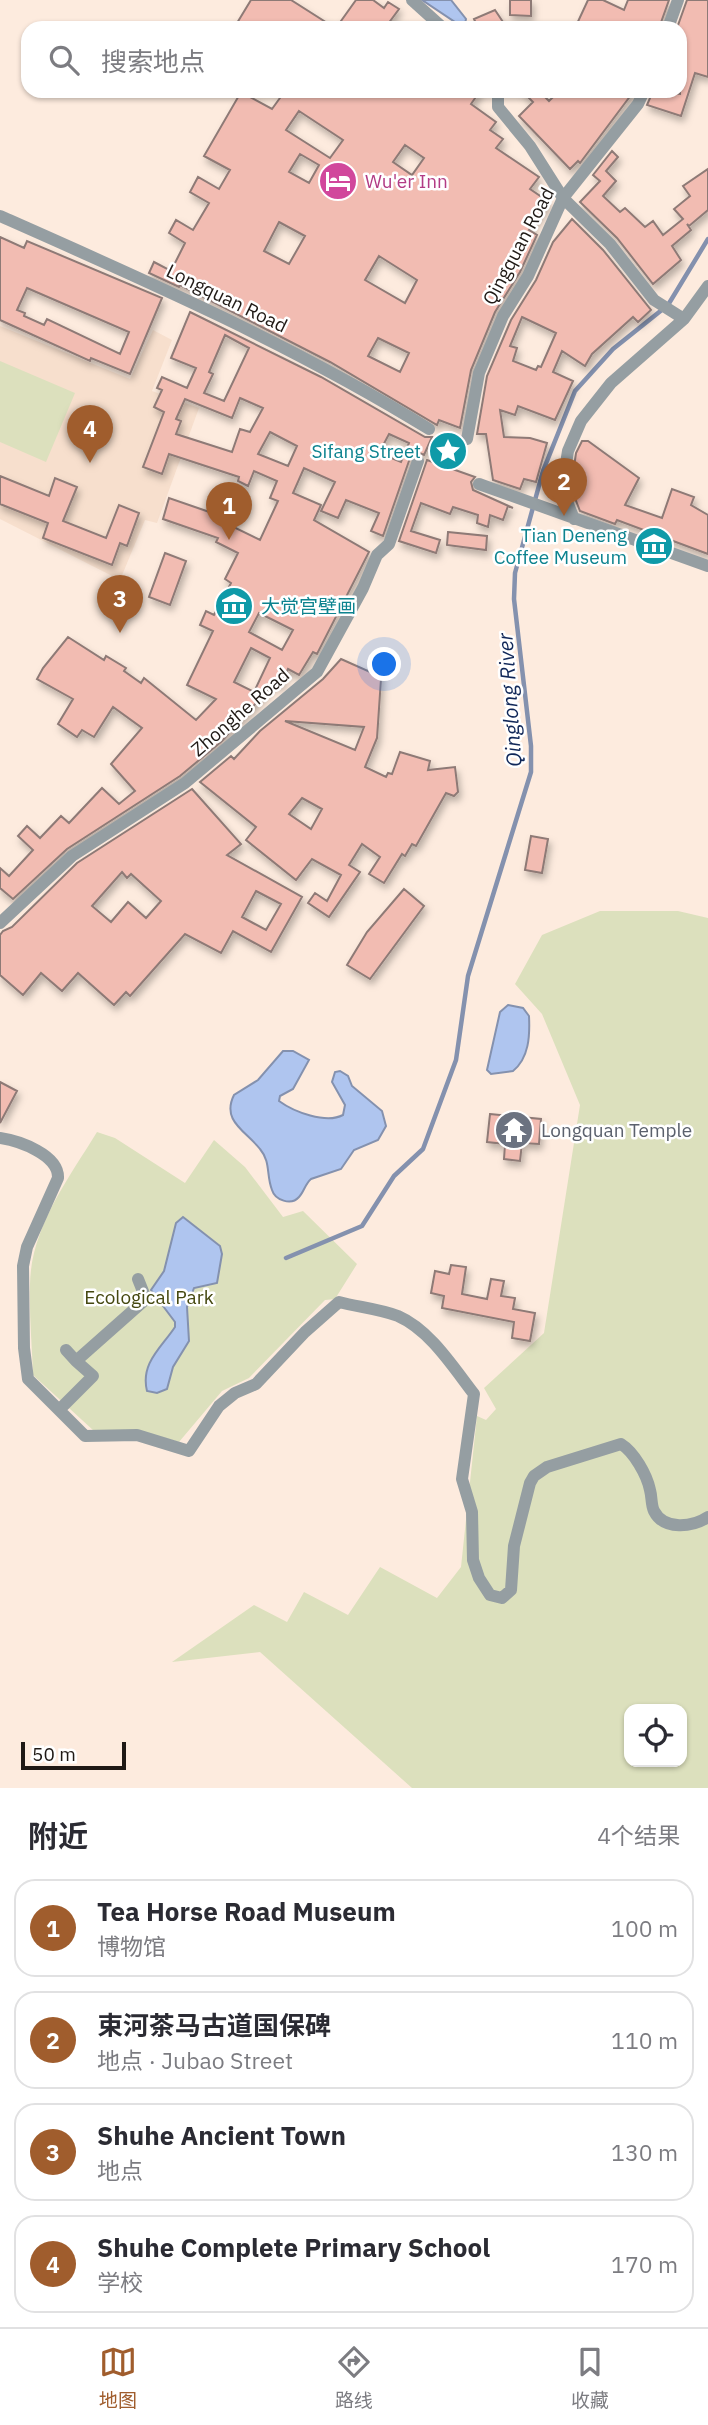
<!DOCTYPE html>
<html lang="zh">
<meta charset="utf-8">
<style>
body{margin:0;font-family:"IBM Plex Sans","Noto Sans SC",sans-serif;background:#f7f7f7;color:#2b2b33}
.controls{position:absolute;right:21px;bottom:21px;display:grid;overflow:hidden;border-radius:14px;box-shadow:0 2px 5px #0004}
.controls button{width:63px;height:63px;display:grid;place-items:center;padding:0;border:0;border-bottom:2px solid #e1e1e2;background:#fff;color:#2b2b33;font:35px sans-serif}
.scale{position:absolute;left:21px;bottom:18px;width:105px;box-sizing:border-box;padding-left:7px;border:4px solid #1f1915;border-top:0;font-size:19px;line-height:24px;white-space:nowrap;color:#1f1915;-webkit-text-stroke:5px #fff;paint-order:stroke}
.you{position:absolute;left:385px;top:665px;width:24px;height:24px;margin:-18px;border:5px solid #fff;border-radius:50%;background:#1a73e8;box-shadow:0 0 0 10px #1a73e833}
.badge{display:grid;place-items:center;width:46px;height:46px;border-radius:50%;background:#a05d2d;color:#fff;font-size:23px;font-weight:700}
.pin{position:absolute;translate:-50% -58px;filter:drop-shadow(0 2px 4px #0008)}
.pin::after{content:'';position:absolute;top:37px;width:24px;height:21px;background:inherit;clip-path:polygon(0 0,100% 0,50% 100%)}
.list{margin:0;padding:0;list-style:none}
h2{display:flex;justify-content:space-between;align-items:center;height:91px;margin:0;padding:0 28px;font-size:30px}
h2 small{font-size:23px;font-weight:400;color:#7c7c81}
.list li{display:grid;grid-template-columns:46px 1fr auto;gap:21px;align-items:center;box-sizing:border-box;height:98px;margin:0 14px 14px;padding:0 14px;border:2px solid #e1e1e2;border-radius:21px}
.list b{display:block;font-size:26px;white-space:nowrap}
.list p{margin:0;font-size:23px;white-space:nowrap;color:#7c7c81}
.list em{font-size:23px;font-style:normal;color:#7c7c81}
.icon{flex:none;width:38px;height:38px;fill:none;stroke:currentColor;stroke-width:2;stroke-linecap:round;stroke-linejoin:round}
.map{position:relative;flex:none;width:708px;height:1788px;overflow:hidden}
.search{position:absolute;background:#fff;box-shadow:0 2px 5px #0004;left:21px;right:21px;top:21px;height:77px;display:flex;align-items:center;gap:18px;box-sizing:border-box;padding:0 24px;border-radius:21px;color:#7c7c81;font-size:26px}
.sheet{height:539px;background:#fff}
nav{display:flex;justify-content:space-around;align-items:center;box-sizing:border-box;height:98px;border-top:2px solid #e1e1e2;background:#fff;font-size:19px;color:#7c7c81}
nav a{display:grid;justify-items:center;gap:4px}
nav .on{color:#a05d2d}
.map>svg:first-child{display:block}
.built{fill:#f7dfcd}
.green{fill:#dce0bd;fill-rule:evenodd}
.water{fill:#afc5ef;stroke:#8491ae;stroke-width:2}
.lines{fill:none;stroke-linecap:round;stroke-linejoin:round}
.stream{stroke:#8491ae;stroke-width:4.5}
.building{fill:#f2bcb2;stroke:#8e7a76;stroke-width:2;fill-rule:evenodd;filter:url(#shadow)}
.street{stroke:#959ea2;stroke-width:12}
.labels{text-anchor:middle;dominant-baseline:central;stroke-width:5;stroke-linejoin:round;paint-order:stroke}
.hotel-label{font-size:19px;fill:#b23c85;stroke:#fff;text-anchor:start}
.street-label{font-size:19px;fill:#1f1915;stroke:#fff}
.culture-label{font-size:19px;fill:#0d838f;stroke:#fff;text-anchor:end}
.worship-label{font-size:19px;fill:#5b616d;stroke:#fff;text-anchor:start}
.park-label{font-size:19px;fill:#454810;stroke:#fff}
.water-label{font-size:21px;font-style:italic;fill:#102758;stroke:#fff}
</style>
<div class="map">
<svg width="708" height="1788" viewBox="0 0 708 1788">
<defs>
<filter id="shadow"><feDropShadow dx="2.5" dy="5" stdDeviation="3.5" flood-color="#0004"/></filter>
</defs>
<rect width="100%" height="100%" fill="#fdebde"/>
<!-- built -->
<path class="built" d="M0,326l130,53 23,-49 19,10 -20,51 47,17 -42,115 -12,-3 -25,60 -120,-61z"/>
<!-- green -->
<path class="green" d="M0,361l75,32 -29,69 -46,-20z
M600,911h78l30,7v870h-296l-152,-136 -88,10 82,-57 33,17 17,-30 44,23 32,-48 57,31 24,-31 16,-151 9,4 10,-11 -12,-21 60,-55 36,-228 -38,-91 -27,-30 27,-49zM629,1709h53v53h-53z
M97,1132l18,6 70,45 29,-43 31,27 38,50 20,-6 54,53 -22,35 -10,1 -76,78 -27,13 -43,51 -38,-11h-47l-61,-56c-1,-30 -4,-61 -3,-91 1,-57 39,-106 67,-152z"/>
<!-- water -->
<path class="water" d="M422,0h29l15,19 -2,9z
M508,1005l15,3 6,8c1,20 0,42 -16,55l-22,3 -4,-4 13,-58z
M283,1051h10l16,9 -16,29 -13,7 -1,5c15,11 47,23 64,14l2,-10 -13,-23 3,-10 5,-1 8,5 4,10 30,25 4,15 -8,14 -24,10 -13,19 -30,10c-6,5 -7,13 -12,18 -8,9 -24,3 -27,-7 -6,-15 -1,-28 -12,-41 -14,-18 -39,-28 -26,-54l24,-15z
M183,1217l37,29 2,8 -5,29 -23,5 -7,19 2,34 -16,26 -6,22 -10,4 -10,-2c-7,-28 15,-44 28,-64v-5l-24,-32 13,-19 12,-48z"/>
<g class="lines">
<!-- stream -->
<path class="stream" d="M286,1258l76,-32 32,-50 29,-27 33,-89 12,-84 63,-204v-26l-17,-147 1,-26 28,-102 32,-80 38,-42 55,-44 40,-66"/>
</g>
<!-- building -->
<path class="building" d="M251,0h40l44,28h-101z
M356,0h17l11,8 4,-6 11,7 -14,19h-49z
M510,0h21v16l-21,-1z
M588,0h15l21,10 4,-10h41l-10,28h-84z
M687,0h21v77l-13,-4 -14,43 -34,-11 6,-14 27,3v-66h-3z
M495,10l12,18h-29l-4,-9z
M285,91h195l-9,13 25,18 -6,8 13,9 -7,9 43,29 -9,12 19,13 -20,28 8,5 -17,37 -25,40 -24,58 -11,58 -21,-8 -2,5 -107,-63 -150,-77 -1,2 -30,-14 5,-11 17,9 14,-28 -16,-10 7,-13 17,10 16,-27 -19,-11 8,-15 21,12 11,-19 -26,-14 37,-64 31,17zM299,111l44,29 -13,18 -44,-28zM405,145l19,13 -12,17 -19,-13zM300,154l19,11 -10,18 -20,-11zM279,222l26,14 -16,28 -25,-13zM379,256l38,24 -12,23 -40,-23zM378,338l31,15 -9,19 -32,-16z
M522,91h17l10,10 10,-10h75l-54,72 -2,-2 -8,8 -51,-53 14,-14z
M612,151l6,6 -12,14 10,10 -13,15 17,16 5,-4 20,19 8,-6 10,14 20,-16 -9,-10 16,-13 -7,-10 25,-17v41l-19,16 -2,-2 4,6 -19,16 9,14 -28,24 -36,-46 -37,-36 20,-21 -7,-6z
M572,219l31,31 48,60 -13,12 -5,-5 -41,37 -7,12 -23,-15 -9,21 20,9 -18,39 -37,-14 -3,9 -15,-5 4,27 26,1 17,5 -11,39 -12,-3 -4,10 -27,-9 -7,-46h-9l10,-58 24,-56 25,-40 17,-38zM522,317l34,16 -15,34 -3,-1 -2,4 -23,-9 4,-13 -7,-2z
M0,237l24,11 3,-7 135,57 -32,76 -39,-16 -1,3 -90,-41zM27,288l102,44 -9,22 -73,-35 -3,6 -20,-9 1,-3 -8,-3z
M190,312l131,65 104,60h7l-8,18 -7,-3 -7,6 -27,78 -12,-5 8,-18 -33,-13 -8,18 -17,-7 14,-29 -31,-14 -11,25 28,12 -7,15 55,32 -52,102 -4,-2 -14,23 -11,-6 -8,17 -5,-4 -53,59 -42,35 -113,73 -54,50 -13,-11v-20l9,8 24,-26 -15,-14 9,-10 13,12 21,-22 8,7 33,-35 17,16 16,-13 -24,-27 31,-36 -29,-21 -19,30 -12,-7 -5,7 -19,-13 15,-25 -36,-20 6,-11 25,-31 36,23 2,-4 20,12 -2,3 17,12 3,-5 52,42 20,-21 -29,-14 26,-54 -13,-6 6,-14 8,4 17,-32 -6,-4 13,-26 -22,-11 2,-4 -55,-19 6,-21 49,17 -1,4 43,21 18,-39 -8,-3 7,-17 -23,-10 -6,15 -10,-5 1,-4 -70,-23 -7,20 -19,-7 21,-55 -10,-5 8,-17 -5,-2 5,-11 25,11 9,-20 -25,-10zM225,335l24,13 -25,53 -20,-8 9,-19 -4,-2zM240,398l23,10 -13,24 -10,-3 -8,23 -56,-18 5,-13 -5,-2 9,-20 47,19zM270,432l27,14 -9,20 -30,-12zM389,434l20,9 -8,19 -22,-9zM259,613l34,17 -11,20 -33,-18zM251,648l19,10 -16,34 -20,-10z
M582,441h6l51,37 -14,27 37,13 10,-29 22,8 -3,8 17,10v39l-91,-34 -2,4 -35,-13 -9,-23 5,-35z
M427,460l48,17 -4,5 2,8 40,18 -5,-2 -5,14 -13,-5 -2,12 -11,-4 1,-8 -25,-8 -3,7 -29,-11 -10,28 29,9 -4,13 -37,-12z
M0,476l49,20 6,-18 22,9 -14,34 43,17 13,-33 20,8 -12,33 -7,-3 -8,22 -69,-27 5,-15 -48,-19z
M448,532l39,4 -1,14 -39,-5z
M165,553l21,8 -16,44 -21,-8z
M341,659l29,13v-9l12,1 -5,74 -12,29 21,10 2,-4 4,1 8,-22 30,9 -2,9 27,-3 3,25 -4,4 -8,-3 -30,53 -4,-2 -7,12 -3,-2 -18,29 -15,-9 11,-17 -18,-13 -13,21 11,7 -31,45 -21,-14 7,-10 12,8 14,-26 -29,-16 -16,21 -50,-40 10,-13 -56,-45 31,-26 3,3 26,-28 63,-52zM285,721l79,6 -9,23zM302,798l20,11 -11,20 -22,-15z
M192,789l49,55 -14,11 75,42 -31,55 -38,-21 -12,22 -36,-19 -55,62 -4,-4 -12,13 -36,-32 -16,18 -21,-18 -18,22 -23,-20v-40l3,-4 9,-4 65,-64zM122,872l5,6 4,-4 30,27 -15,17 -18,-16 -17,20 -19,-16zM256,891l25,13 -15,26 -24,-13z
M531,836l17,3 -6,34 -17,-3z
M404,889l20,17 -54,73 -23,-14 20,-33z
M0,1082l17,9 -17,32z
M490,1114l51,5 -2,25 -17,-1 -2,18 -16,-2 1,-15 -18,-2z
M451,1265l15,2 -4,27 25,5 4,-20 13,2 -3,15 14,2 -2,11 22,4 -5,28 -18,-3 2,-16 -72,-14 2,-12 -13,-3 4,-22 14,3z"/>
<g class="lines">
<!-- street -->
<path class="street" d="M412,0l31,28
M668,28l10,-28
M498,91v16l32,39 33,52 47,46 44,56 30,19
M0,216c147,65 293,129 429,213
M467,439l12,-66 24,-57 25,-40 35,-78 75,-94 6,-13
M479,484l229,82
M574,519l-12,-30 6,-38 13,-30 30,-38 73,-64 24,-33
M0,923l72,-67 113,-73 132,-111 46,-84 14,-33 12,-11 29,-83
M0,1138c20,3 59,17 58,40l-31,69 -4,19 1,82 4,31 57,57 52,-1 52,16 30,-45 16,-13 21,-9 49,-52 34,-30c19,5 41,7 59,14 32,14 55,51 76,78l-12,85 10,33 1,48 6,18 11,17 12,3 9,-8 3,-44 16,-63 4,-7 13,-9 74,-23c13,8 26,31 29,46 2,7 1,15 4,21 10,20 39,16 54,6
M66,1350l10,11 70,-62 -8,-20
M59,1410l34,-34 -17,-15"/>
</g>
<!-- icons -->
<defs>
<symbol id="hotel-disc" viewBox="-11 -11 22 22"><circle r="9.5" fill="#d1479c" stroke="#fff"/><path d="M-6-4.5h1.5V1H6V5H4.5V3h-9V5H-6ZM-4 0a1.8 1.8 0 1 1 3.6 0ZM.5 0V-2.5h3Q6-2.5 6 0Z" fill="#fff"/></symbol>
<symbol id="sight-disc" viewBox="-11 -11 22 22"><circle r="9.5" fill="#0f9aa8" stroke="#fff"/><path d="M0-6L1.8-2.2L6-1.7L2.9 1.2L3.7 5.4L0 3.3L-3.7 5.4L-2.9 1.2L-6-1.7L-1.8-2.2Z" fill="#fff"/></symbol>
<symbol id="museum-disc" viewBox="-11 -11 22 22"><circle r="9.5" fill="#0f9aa8" stroke="#fff"/><path d="M0-6L6-3V-2H-6V-3ZM-5-1h2V3h-2ZM-1-1h2V3h-2ZM3-1h2V3H3ZM-6 4H6V6H-6Z" fill="#fff"/></symbol>
<symbol id="temple-disc" viewBox="-11 -11 22 22"><circle r="9.5" fill="#6b7280" stroke="#fff"/><path d="M0-6L5-2H3V0L6.5 2.5H4V6H1.5V3h-3V6H-4V2.5H-6.5L-3 0V-2H-5Z" fill="#fff"/></symbol>
</defs>
<g fill-rule="evenodd">
<use href="#hotel-disc" x="316" y="159" width="44" height="44"/>
<use href="#sight-disc" x="426" y="429" width="44" height="44"/>
<use href="#museum-disc" x="632" y="524" width="44" height="44"/>
<use href="#museum-disc" x="212" y="584" width="44" height="44"/>
<use href="#temple-disc" x="492" y="1108" width="44" height="44"/>
</g>
<g class="labels">
<!-- hotel labels -->
<g class="hotel-label">
<text x="365" y="181">Wu'er Inn</text>
</g>
<!-- street labels -->
<g class="street-label">
<text transform="translate(518 246) rotate(-62)">Qingquan Road</text>
<text transform="translate(227 298) rotate(26)">Longquan Road</text>
<text transform="translate(240 712) rotate(-41)">Zhonghe Road</text>
</g>
<!-- culture labels -->
<g class="culture-label">
<text x="421" y="451">Sifang Street</text>
<text x="627" y="535">Tian Deneng<tspan x="627" dy="22">Coffee Museum</tspan></text>
<text x="261" y="606" text-anchor="start">大觉宫壁画</text>
</g>
<!-- worship labels -->
<g class="worship-label">
<text x="541" y="1130">Longquan Temple</text>
</g>
<!-- park labels -->
<g class="park-label">
<text x="149" y="1297">Ecological Park</text>
</g>
<!-- water labels -->
<g class="water-label">
<text transform="translate(509 700) rotate(-94)">Qinglong River</text>
</g>
</g>
</svg>
<div class="controls">
<button><svg class="icon" aria-label="locate" viewBox="0 0 24 24"><circle cx="12" cy="12" r="6"/><path d="M12 2v4M12 18v4M2 12h4M18 12h4"/></svg></button>
</div>
<div class="scale">50 m</div>
<div class="you"></div>
<div class="pin badge" style="left:229px;top:540px">1</div>
<div class="pin badge" style="left:564px;top:516px">2</div>
<div class="pin badge" style="left:120px;top:633px">3</div>
<div class="pin badge" style="left:90px;top:463px">4</div>
<div class="search"><svg class="icon" aria-label="search" viewBox="0 0 24 24"><circle cx="10" cy="10" r="6"/><path d="M15 15l6 6"/></svg>搜索地点</div>
</div>
<section class="sheet">
<h2>附近<small>4个结果</small></h2>
<ul class="list">
<li><span class="badge">1</span><div><b>Tea Horse Road Museum</b><p>博物馆</p></div><em>100 m</em></li>
<li><span class="badge">2</span><div><b>束河茶马古道国保碑</b><p>地点 · Jubao Street</p></div><em>110 m</em></li>
<li><span class="badge">3</span><div><b>Shuhe Ancient Town</b><p>地点</p></div><em>130 m</em></li>
<li><span class="badge">4</span><div><b>Shuhe Complete Primary School</b><p>学校</p></div><em>170 m</em></li>
</ul>
</section>
<nav>
<a class="on"><svg class="icon" aria-label="map" viewBox="0 0 24 24"><path d="M3 6l6-2 6 2 6-2v14l-6 2-6-2-6 2zM9 4v14M15 6v14"/></svg>地图</a>
<a><svg class="icon" aria-label="directions" viewBox="0 0 24 24"><path d="M12 3l9 9-9 9-9-9zM9 14v-3h6M13 9l2 2-2 2"/></svg>路线</a>
<a><svg class="icon" aria-label="saved" viewBox="0 0 24 24"><path d="M7 4h10v16l-5-4-5 4z"/></svg>收藏</a>
</nav>
